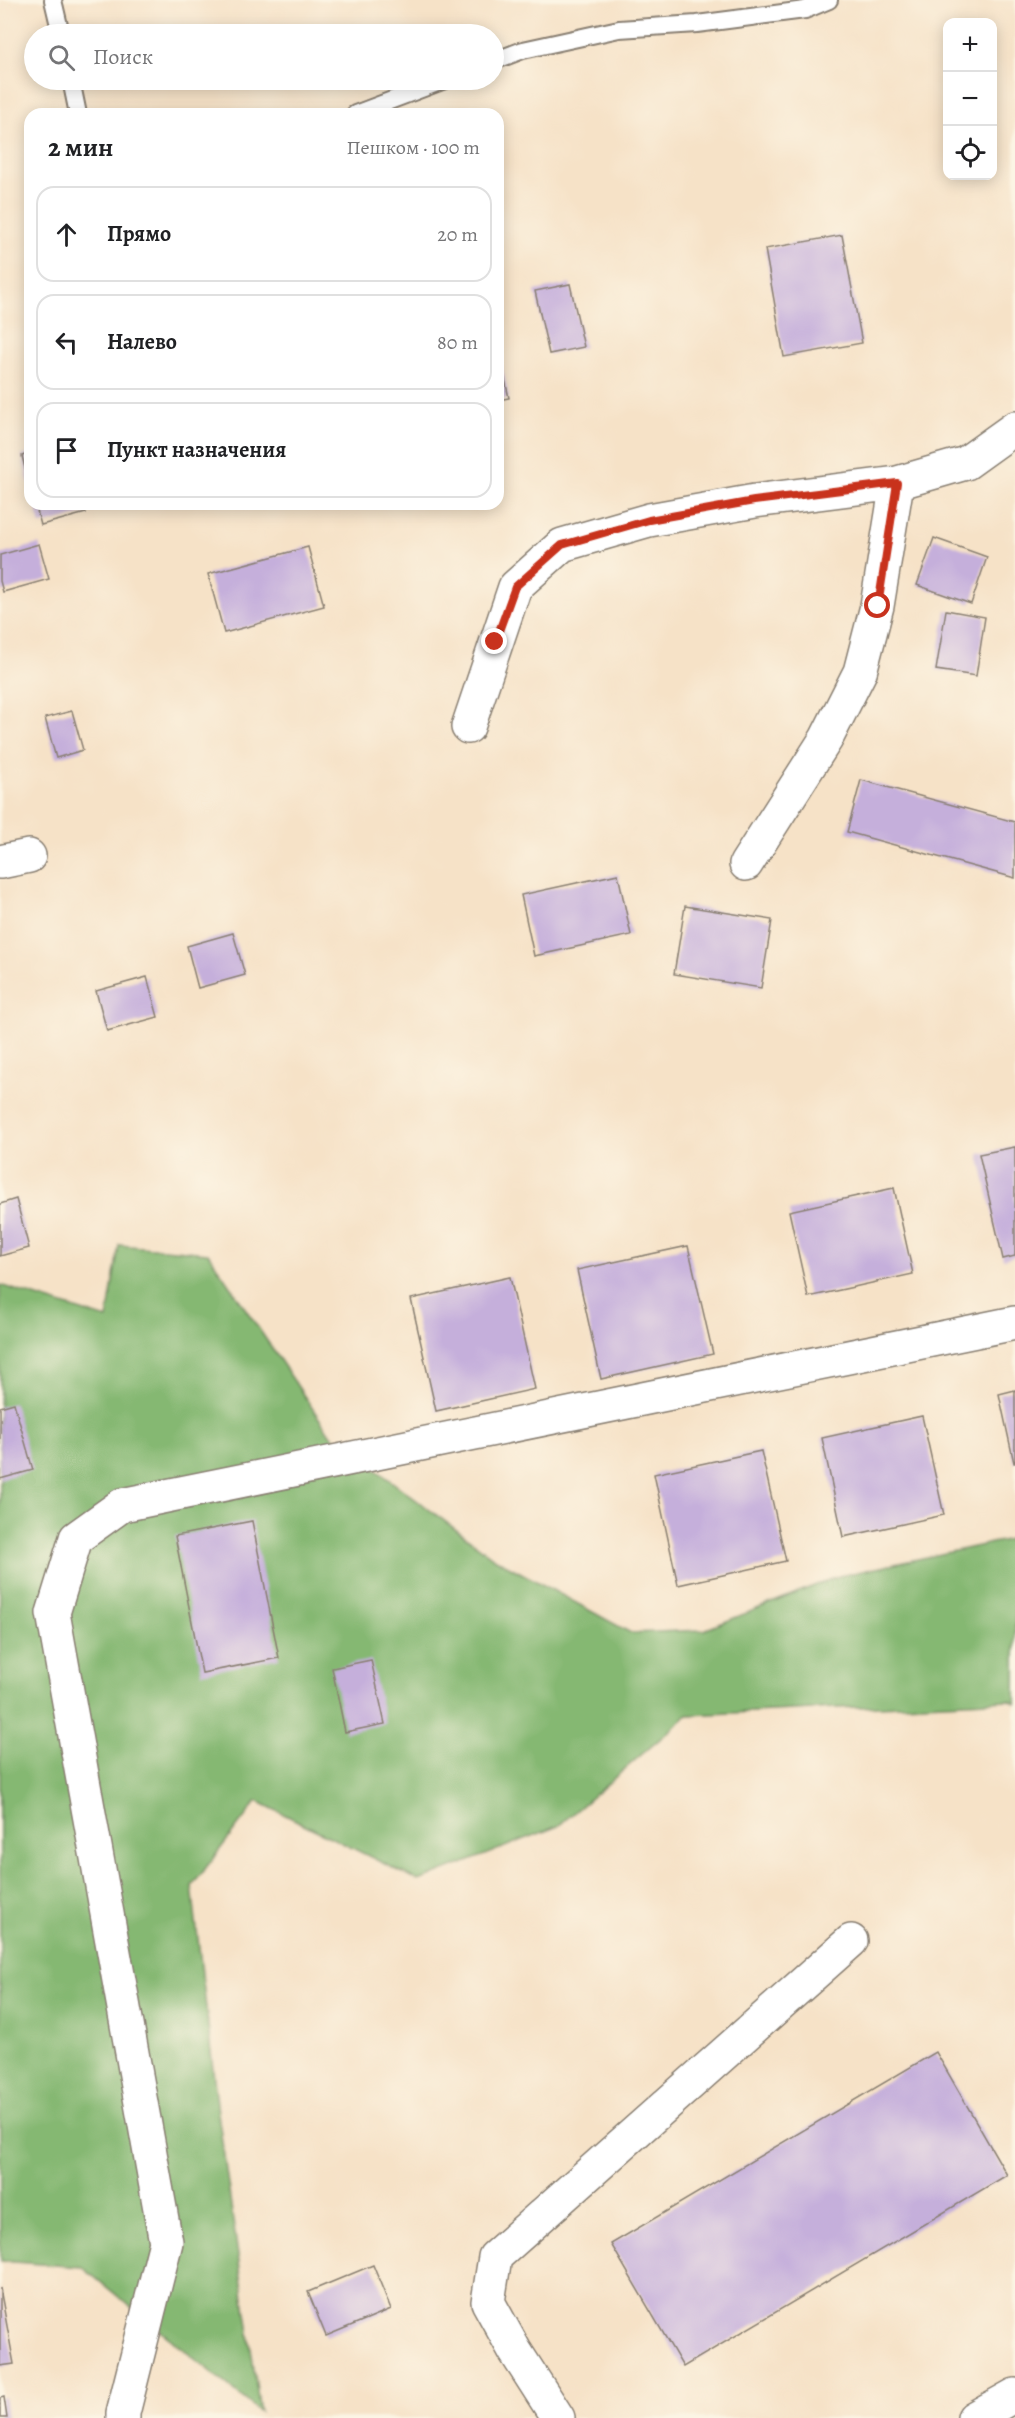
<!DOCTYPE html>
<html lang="ru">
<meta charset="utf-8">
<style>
body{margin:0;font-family:Alegreya,serif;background:#f6f6f6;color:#202124}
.controls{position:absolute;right:18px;top:18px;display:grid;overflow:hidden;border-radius:12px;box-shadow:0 3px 15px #0003}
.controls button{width:54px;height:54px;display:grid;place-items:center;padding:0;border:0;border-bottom:2px solid #e0e0e0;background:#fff;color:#202124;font:30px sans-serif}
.stop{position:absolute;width:18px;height:18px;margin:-14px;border:4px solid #c8321e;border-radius:50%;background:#fff}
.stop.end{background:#c8321e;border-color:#fff;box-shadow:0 2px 6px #0008}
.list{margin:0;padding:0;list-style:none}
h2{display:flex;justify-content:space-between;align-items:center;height:78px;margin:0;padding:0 24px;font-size:26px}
h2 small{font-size:20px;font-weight:400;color:#757577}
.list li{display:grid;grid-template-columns:39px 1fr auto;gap:18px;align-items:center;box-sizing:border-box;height:96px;margin:0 12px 12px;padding:0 12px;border:2px solid #e0e0e0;border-radius:18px}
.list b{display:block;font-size:22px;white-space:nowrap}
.list em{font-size:20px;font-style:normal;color:#757577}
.icon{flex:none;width:33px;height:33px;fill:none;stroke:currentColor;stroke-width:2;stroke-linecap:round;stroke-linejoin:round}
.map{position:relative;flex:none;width:1015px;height:2418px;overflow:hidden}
.search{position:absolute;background:#fff;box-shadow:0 3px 15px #0003;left:24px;top:24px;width:480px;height:66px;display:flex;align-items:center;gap:15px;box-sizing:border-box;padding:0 21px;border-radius:33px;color:#757577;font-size:22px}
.panel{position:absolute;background:#fff;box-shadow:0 3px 15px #0003;left:24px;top:108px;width:480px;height:402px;border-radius:18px}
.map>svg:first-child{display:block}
.forest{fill:#85b872;stroke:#506a47;stroke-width:1.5}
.building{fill:#c5afdb}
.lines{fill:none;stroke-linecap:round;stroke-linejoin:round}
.lane-casing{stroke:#897f72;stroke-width:20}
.street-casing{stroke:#897f72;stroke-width:36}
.lane{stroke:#fff;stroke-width:16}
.street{stroke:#fff;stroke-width:33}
.route{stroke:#c8321e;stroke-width:8}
</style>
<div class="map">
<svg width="1015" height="2418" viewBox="0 0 1015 2418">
<rect width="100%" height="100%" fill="#fcf5e5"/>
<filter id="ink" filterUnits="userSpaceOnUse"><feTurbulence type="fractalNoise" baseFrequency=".0167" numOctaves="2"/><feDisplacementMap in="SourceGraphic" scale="12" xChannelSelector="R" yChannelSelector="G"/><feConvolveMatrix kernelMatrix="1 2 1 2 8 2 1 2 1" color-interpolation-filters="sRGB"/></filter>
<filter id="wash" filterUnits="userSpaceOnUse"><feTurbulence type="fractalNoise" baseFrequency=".008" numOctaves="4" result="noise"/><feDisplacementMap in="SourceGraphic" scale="24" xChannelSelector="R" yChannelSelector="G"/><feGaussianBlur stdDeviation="1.35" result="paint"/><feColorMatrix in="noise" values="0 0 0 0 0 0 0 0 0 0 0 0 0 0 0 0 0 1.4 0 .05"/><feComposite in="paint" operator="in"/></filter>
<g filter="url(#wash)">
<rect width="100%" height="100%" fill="#f6e2c7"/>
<!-- forest -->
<path class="forest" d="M119,1245l89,8 123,183 163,122 137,75 73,-3 135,-54 176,-38v165l-6,-3 -321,15 -130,111 -139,55 -162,-80 -65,85 26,227 42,299 -178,-145 -82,-6v-976l107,34z"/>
<g id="blocks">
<!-- building -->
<path class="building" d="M842,235l20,108 -78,14 -19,-108z
M570,284l14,63 -35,7 -14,-63z
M498,348l11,50 -11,2z
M30,453v30l-1,1 -7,-28z
M35,504h48l3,9 -45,12z
M934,538l53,19 -16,47 -54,-19z
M39,544l10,35 -46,13 -3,-11v-26z
M308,547l16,59 -100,27 -16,-59z
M946,610l39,7 -9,59 -40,-6z
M72,711l11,39 -27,8 -11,-40z
M861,780l154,42v56l-168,-46z
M618,874l13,61 -97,21 -13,-61z
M685,906l87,14 -11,68 -87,-14z
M233,933l12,42 -47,13 -11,-42z
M147,977l11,40 -51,14 -11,-40z
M1015,1147v109l-12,3 -24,-105z
M894,1188l19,86 -105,23 -19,-86z
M16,1199l13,49 -29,8v-52z
M688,1246l25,108 -112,25 -24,-109z
M510,1277l25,112 -99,22 -25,-112z
M1015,1390v73h-1l-15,-69z
M14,1403l19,67 -33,9v-72z
M922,1416l22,99 -101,22 -21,-99z
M761,1451l25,110 -108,24 -24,-111z
M252,1521l27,137 -77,15 -27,-137z
M371,1660l14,64 -40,8 -13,-64z
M936,2052l71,123 -324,192 -72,-123z
M373,2265l18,44 -65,27 -18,-44z
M0,2288l14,76 -14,2z
M4,2397l3,21h-7v-20z"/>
</g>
</g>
<g filter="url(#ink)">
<use href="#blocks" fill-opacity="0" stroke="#897f72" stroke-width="1.5"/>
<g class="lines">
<defs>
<path id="lane" d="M53,0l8,34
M494,61l29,-11 96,-21 78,-5 108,-14 24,-10
M71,80l7,34
M355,114l90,-34"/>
<path id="street" d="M468,727l47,-140 47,-42 87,-25 106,-19 142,-18 69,-20 49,-35
M0,862l29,-6
M746,864l80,-125 34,-67 17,-66 20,-123
M123,2418v-5l43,-171 -113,-629 23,-75 46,-33 893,-182
M558,2418l-43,-67 -27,-49 7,-45 356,-316
M974,2418l41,-23"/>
</defs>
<!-- lane casing -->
<use href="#lane" class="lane-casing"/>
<!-- street casing -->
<use href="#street" class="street-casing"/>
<!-- lane -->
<use href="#lane" class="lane"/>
<!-- street -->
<use href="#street" class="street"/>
</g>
</g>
<g class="lines" filter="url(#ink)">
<!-- route -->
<path class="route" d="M495,642l20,-55 47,-42 87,-25 105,-19 143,-18 -19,123"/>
</g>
</svg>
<div class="controls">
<button>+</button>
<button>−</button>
<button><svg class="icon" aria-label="locate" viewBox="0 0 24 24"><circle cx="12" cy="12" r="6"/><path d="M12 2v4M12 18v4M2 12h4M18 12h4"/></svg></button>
</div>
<div class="stop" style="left:878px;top:606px"></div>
<div class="stop end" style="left:495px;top:642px"></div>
<div class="search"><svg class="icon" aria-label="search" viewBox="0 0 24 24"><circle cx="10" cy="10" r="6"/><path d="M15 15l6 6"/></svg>Поиск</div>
<section class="panel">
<h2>2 мин<small>Пешком · 100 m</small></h2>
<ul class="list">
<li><svg class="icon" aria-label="ahead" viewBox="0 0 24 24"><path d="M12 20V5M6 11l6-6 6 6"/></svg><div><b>Прямо</b></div><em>20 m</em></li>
<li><svg class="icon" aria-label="left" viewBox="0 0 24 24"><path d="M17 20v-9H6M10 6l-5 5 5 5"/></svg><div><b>Налево</b></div><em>80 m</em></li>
<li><svg class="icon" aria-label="arrive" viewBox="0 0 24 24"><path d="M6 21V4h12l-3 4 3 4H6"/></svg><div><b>Пункт назначения</b></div></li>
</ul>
</section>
</div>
